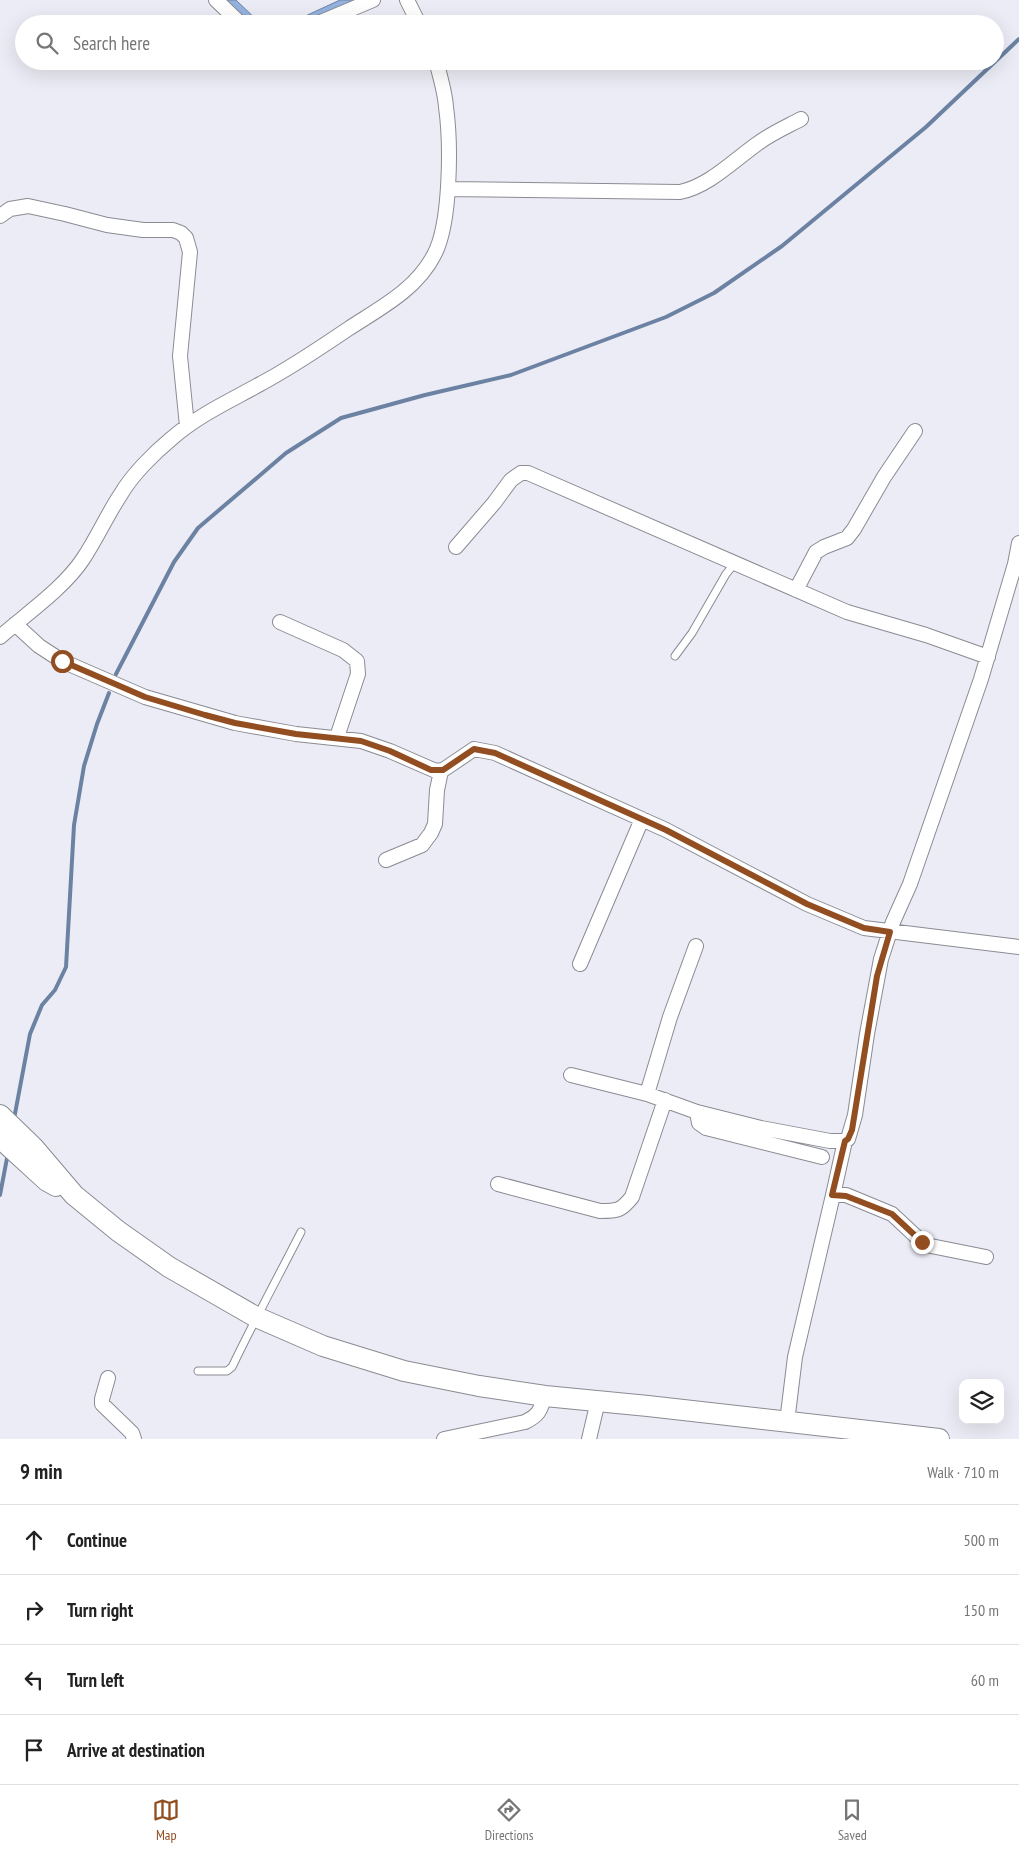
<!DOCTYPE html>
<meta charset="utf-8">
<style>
body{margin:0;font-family:"PT Sans Narrow",sans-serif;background:#f6f6f6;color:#222}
.controls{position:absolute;right:15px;bottom:15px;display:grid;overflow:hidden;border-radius:10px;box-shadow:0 5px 20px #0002}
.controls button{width:45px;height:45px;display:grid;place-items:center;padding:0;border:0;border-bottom:1px solid #e0e0e0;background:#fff;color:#222;font:25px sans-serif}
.stop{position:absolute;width:15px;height:15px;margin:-11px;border:4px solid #924e20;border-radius:50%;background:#fff}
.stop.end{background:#924e20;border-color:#fff;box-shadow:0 1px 5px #0008}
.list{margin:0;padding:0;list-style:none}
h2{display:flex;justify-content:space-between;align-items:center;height:65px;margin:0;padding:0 20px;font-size:21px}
h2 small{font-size:16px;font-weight:400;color:#767676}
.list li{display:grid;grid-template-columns:32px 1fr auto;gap:15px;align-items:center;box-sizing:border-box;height:70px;padding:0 20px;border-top:1px solid #e0e0e0}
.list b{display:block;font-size:19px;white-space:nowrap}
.list em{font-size:16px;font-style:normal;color:#767676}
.icon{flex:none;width:28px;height:28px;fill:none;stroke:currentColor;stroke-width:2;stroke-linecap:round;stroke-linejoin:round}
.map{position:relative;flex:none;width:1019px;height:1439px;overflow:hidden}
.search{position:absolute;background:#fff;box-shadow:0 5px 20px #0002;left:15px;right:15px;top:15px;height:55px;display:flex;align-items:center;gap:12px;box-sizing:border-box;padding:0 18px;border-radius:28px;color:#767676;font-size:19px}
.sheet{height:345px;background:#fff}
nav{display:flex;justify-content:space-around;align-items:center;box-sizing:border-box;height:70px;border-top:1px solid #e0e0e0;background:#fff;font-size:14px;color:#767676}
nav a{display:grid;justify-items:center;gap:2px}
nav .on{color:#924e20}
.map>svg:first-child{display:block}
.water{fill:#93b2e0;stroke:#6c82a3}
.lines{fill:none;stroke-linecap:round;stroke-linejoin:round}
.stream{stroke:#6c82a3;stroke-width:4}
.service-casing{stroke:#8a8b93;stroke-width:9}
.minor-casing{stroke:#8a8b93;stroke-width:16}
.secondary-casing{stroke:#8a8b93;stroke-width:22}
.service{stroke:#fff;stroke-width:7}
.minor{stroke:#fff;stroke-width:14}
.secondary{stroke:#fff;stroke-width:20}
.route{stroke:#924e20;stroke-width:6}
</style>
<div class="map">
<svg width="1019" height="1439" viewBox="0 0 1019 1439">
<rect width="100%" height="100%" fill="#ececf6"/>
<!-- water -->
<path class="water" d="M225,0h11l25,24h-12z
M340,0h16l-53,24h-15z"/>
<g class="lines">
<!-- stream -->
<path class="stream" d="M116,674l58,-112 24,-34 88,-75 55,-35 84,-23 86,-20 155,-58 48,-24 68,-47 144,-119 93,-88
M14,1119l16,-85 12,-29 13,-15 11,-23 8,-142 10,-59 13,-42 12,-31
M0,1195l8,-42"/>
<defs>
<path id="service" d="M675,656l17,-23 34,-59 9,-11
M198,1371h29l5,-4c22,-46 46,-90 69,-135"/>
<path id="minor" d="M216,0l25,24
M407,0l12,24
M316,24l57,-24
M448,189l232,3c29,-6 53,-31 77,-48 13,-10 29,-17 44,-25
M0,216l10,-7 18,-3 37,8 42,11 36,5h30l8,3 5,5 4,14 -10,104 7,70
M456,547l38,-44 17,-23 10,-7h7l319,139 79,23 62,22
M796,590l20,-38 8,-5 23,-9 7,-9 30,-52 31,-46
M280,622l63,28 14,11 1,13 -21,63
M15,624l24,22 23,15 83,36 90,26 61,11 65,7 29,10 46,20 7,-1 31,-21 21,4 171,77 141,74 57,24 155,19
M0,637c26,-23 64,-49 83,-78 14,-21 24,-44 38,-65 11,-19 33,-41 50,-55 27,-24 59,-38 91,-56 30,-16 58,-35 86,-54 32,-21 68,-39 86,-74 17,-31 17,-112 12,-148 -1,-15 -6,-31 -10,-46
M386,860l36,-15 9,-12 4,-9 2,-34 4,-19
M580,964l62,-145
M571,1075l76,19 50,18 64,16 69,13h15l3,-2 7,-24 12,-81 14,-75 12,-37 17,-38 71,-205 34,-115 4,-21
M647,1094l23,-77 26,-71
M697,1112l2,11 7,5 116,29
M498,1184l102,27c17,0 21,0 32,-14l33,-97
M833,1195l12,-54
M108,1378l-6,21v5l30,29 2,6
M787,1422l8,-65 38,-162h13l46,19 30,28 9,4 55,11
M444,1439l81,-17c14,-7 15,-11 20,-26
M589,1439l9,-38"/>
<path id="secondary" d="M0,1115l34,33 40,47 44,36 51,36 87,50 67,29 81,25 75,15 66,10 103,10 291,33
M0,1138l47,43 9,5"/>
</defs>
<!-- service casing -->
<use href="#service" class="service-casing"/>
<!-- minor casing -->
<use href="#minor" class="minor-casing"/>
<!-- secondary casing -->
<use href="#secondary" class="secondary-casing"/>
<!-- service -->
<use href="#service" class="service"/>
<!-- minor -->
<use href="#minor" class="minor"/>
<!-- secondary -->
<use href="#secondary" class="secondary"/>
</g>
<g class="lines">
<!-- route -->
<path class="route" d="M62,661l83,36 60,18 30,8 61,11 65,7 29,10 41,19h12l31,-21 21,4 171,77 141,74 57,24 26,4 -13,44 -25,154 -4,9 -3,2 -13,54 14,1 46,18 30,28"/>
</g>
</svg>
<div class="controls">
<button><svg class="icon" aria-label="layers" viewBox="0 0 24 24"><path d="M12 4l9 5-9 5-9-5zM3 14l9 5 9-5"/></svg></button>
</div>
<div class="stop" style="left:62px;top:661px"></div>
<div class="stop end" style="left:922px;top:1242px"></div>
<div class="search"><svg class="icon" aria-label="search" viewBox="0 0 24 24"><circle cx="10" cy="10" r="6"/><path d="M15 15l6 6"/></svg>Search here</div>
</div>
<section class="sheet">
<h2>9 min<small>Walk · 710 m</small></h2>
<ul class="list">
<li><svg class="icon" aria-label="ahead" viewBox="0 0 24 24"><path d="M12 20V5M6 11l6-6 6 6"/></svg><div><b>Continue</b></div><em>500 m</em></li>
<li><svg class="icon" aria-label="right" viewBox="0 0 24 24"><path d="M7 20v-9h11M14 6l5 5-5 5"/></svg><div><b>Turn right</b></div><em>150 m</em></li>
<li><svg class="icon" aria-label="left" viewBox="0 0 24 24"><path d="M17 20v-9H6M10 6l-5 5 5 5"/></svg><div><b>Turn left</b></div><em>60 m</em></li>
<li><svg class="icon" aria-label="arrive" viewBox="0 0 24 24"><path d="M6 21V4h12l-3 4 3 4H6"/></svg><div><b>Arrive at destination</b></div></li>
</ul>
</section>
<nav>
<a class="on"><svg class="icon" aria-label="map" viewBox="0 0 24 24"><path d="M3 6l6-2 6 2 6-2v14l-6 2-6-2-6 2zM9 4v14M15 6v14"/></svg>Map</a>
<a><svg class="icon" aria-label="directions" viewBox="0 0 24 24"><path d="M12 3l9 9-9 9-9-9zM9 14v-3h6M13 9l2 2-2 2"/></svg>Directions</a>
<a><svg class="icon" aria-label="saved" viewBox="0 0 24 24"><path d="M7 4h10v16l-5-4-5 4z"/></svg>Saved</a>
</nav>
